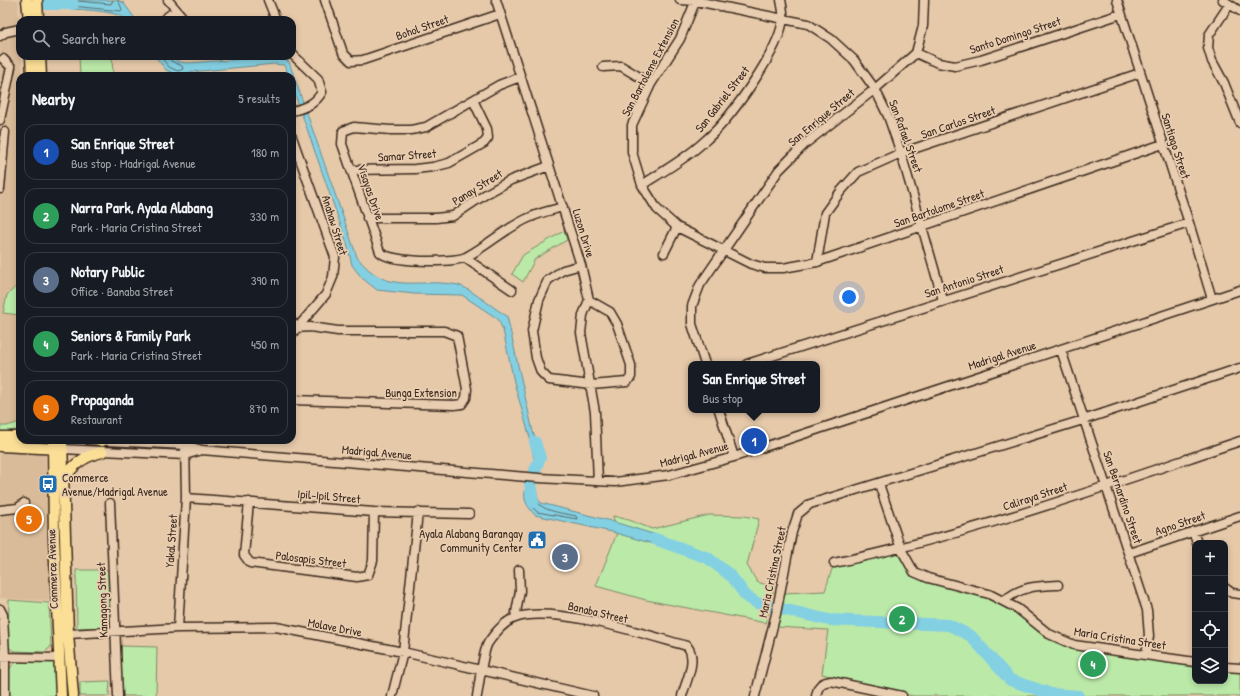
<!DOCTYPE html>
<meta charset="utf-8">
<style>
body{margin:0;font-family:"Patrick Hand",sans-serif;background:#242831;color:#f1f3f6}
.controls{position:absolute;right:12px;bottom:12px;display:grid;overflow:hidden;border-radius:8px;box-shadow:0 2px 6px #0003}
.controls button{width:36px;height:36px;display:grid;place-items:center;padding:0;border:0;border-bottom:1px solid #363941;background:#171b24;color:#f1f3f6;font:20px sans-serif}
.you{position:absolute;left:849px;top:297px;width:14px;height:14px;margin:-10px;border:3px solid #fff;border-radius:50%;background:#1a73e8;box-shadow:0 0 0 6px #1a73e833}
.badge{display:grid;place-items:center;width:26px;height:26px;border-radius:50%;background:#db2777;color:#fff;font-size:13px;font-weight:700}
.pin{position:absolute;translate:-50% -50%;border:2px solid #fff;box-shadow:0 1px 4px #0006}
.popup{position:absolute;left:688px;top:361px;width:132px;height:52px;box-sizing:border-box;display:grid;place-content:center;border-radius:8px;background:#171b24;filter:drop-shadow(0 1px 3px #0005);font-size:13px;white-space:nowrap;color:#9ea1a6}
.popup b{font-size:15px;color:#f1f3f6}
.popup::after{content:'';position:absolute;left:50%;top:100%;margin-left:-8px;border:8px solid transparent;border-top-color:#171b24}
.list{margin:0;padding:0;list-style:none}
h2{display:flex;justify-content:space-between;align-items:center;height:52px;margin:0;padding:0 16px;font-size:17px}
h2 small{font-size:13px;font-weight:400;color:#9ea1a6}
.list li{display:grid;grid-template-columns:26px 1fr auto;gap:12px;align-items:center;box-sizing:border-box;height:56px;margin:0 8px 8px;padding:0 8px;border:1px solid #363941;border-radius:12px}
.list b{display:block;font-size:15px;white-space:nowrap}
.list p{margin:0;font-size:13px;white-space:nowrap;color:#9ea1a6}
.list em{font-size:13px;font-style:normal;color:#9ea1a6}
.icon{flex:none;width:22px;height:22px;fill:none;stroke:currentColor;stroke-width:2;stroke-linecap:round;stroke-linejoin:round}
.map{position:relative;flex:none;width:1240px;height:696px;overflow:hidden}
.search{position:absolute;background:#171b24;box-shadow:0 2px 6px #0003;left:16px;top:16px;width:280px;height:44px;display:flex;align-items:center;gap:10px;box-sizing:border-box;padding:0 14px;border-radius:12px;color:#9ea1a6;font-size:15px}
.panel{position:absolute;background:#171b24;box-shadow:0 2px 6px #0003;left:16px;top:72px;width:280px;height:372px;border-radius:12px}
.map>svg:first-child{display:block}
.built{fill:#d9bb99}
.green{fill:#bbe9a8;stroke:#7b8a63}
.water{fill:#84d0e3;stroke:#678e94}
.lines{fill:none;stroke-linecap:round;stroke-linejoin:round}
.shore{stroke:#586c6d;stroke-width:1}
.river{stroke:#84d0e3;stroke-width:12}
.minor-casing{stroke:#3b2a1e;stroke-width:11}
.major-casing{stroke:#3b2a1e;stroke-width:13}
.minor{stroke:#e9cdb0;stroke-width:8}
.major{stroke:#fbdf96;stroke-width:10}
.labels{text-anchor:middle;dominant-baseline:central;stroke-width:3.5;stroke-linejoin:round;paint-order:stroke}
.street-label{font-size:12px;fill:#3b2a1e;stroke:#e9cdb0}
.poi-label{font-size:12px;fill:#3b2a1e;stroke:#e9cdb0;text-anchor:start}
</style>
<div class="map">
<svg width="1240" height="696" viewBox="0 0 1240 696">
<rect width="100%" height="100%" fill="#e6c9a9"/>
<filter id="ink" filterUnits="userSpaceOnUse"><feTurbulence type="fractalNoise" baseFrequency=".025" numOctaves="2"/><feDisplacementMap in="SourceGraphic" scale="8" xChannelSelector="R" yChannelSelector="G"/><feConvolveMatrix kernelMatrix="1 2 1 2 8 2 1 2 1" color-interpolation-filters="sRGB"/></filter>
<g filter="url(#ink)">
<!-- built -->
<path class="built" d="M0,0h18l2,56h2l1,20h-3v352l-3,2 -17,3z
M0,452l45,2 6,147 -51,-3z"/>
<!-- green -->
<path class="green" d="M79,56h33l1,20h-33z
M564,231l3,9 -32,19 -12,23 -11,-8 11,-19z
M20,283v32l-17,-2 4,-18z
M20,422v6l-3,2 -17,3v-7h7z
M709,515l35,1 15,3 -12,46 10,17 17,5 -8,36 -120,-23 -50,-14 21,-53 -4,-17 16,4 23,9z
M901,550l13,22 11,10 63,15 26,14 59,38 122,17v15h30v-11l15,2v24h-327l-91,-22 6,-44 -51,-3 7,-34 41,-2 9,-28z
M76,570h32l1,57 -32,1z
M9,600l40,3 2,44 -7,5 -30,-1 -6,-4z
M121,646l36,1 -1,49h-34z
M17,662h37l2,34h-48c-1,-13 -4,-27 9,-34z
M110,681l-1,15h-29v-14z"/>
<!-- water -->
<path class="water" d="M57,0h58l8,2 13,18h-10c-9,-11 -54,-10 -69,-12z
M155,56h16l8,6 9,1 83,-6 9,1 9,4 68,195c30,40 60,20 101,28 10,2 38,25 49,31l26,116 7,19 -3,23 -6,-3 3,-11 -4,-22 -16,-56 -11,-52 -5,-11 -36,-24 -48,-1 -37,-4 -15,-12 -10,-13 -5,-22 -55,-157v-10h-3l-5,-11 -10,-1 -83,8 -14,3 -11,-5z
M526,488l10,1 2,10 3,4 70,18 61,19 -4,8 -56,-16 -77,-17c-8,-9 -13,-16 -9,-27z"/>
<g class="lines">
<!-- shore -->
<path class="shore" d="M61,0l1,5 59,6 1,-2 -4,-9
M66,0l45,4 2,-4
M160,56l9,11 9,4 5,-2 -1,-3 -11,-5 -2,-5
M530,493h3c4,19 26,19 43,23l1,3 -40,-7 -6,-7 -3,-9z"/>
<!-- river -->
<path class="river" d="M46,4h27
M533,502l-3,-19 10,-25 -5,-16
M655,539l53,19 23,18 15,20 11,7 72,17 120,5 22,11 39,44 41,14 27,2"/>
<defs>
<path id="minor" d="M168,0l17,20
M268,0l8,20
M325,0l18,53 8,8 12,-1 137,-46
M496,0l85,265 8,35 -6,15 -2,18 14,79 3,69
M680,0l16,1 112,23 23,15 23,21 21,29 13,27 13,37 42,147
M696,0l-16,39 -29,45 -19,41v27l10,33 15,24 20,18 74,37 14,4h18l34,-6 346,-118
M1117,0l72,223 23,76
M1223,0l17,11
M1229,5l-20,30 -1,13 4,13 12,22 16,40
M163,20l13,-10
M0,36l6,-4 14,-3
M916,53l22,10 17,3 26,-6 140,-46
M292,54l26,25 4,13c-7,12 -17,16 -30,19
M603,67l18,-1 30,18
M520,77l-21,8 -73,42 -15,3h-21l-36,-3 -11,4 -1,13 38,108c10,11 72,11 86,5 23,-12 42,-31 65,-40 10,-5 22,-7 32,-10
M0,120l11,-53 -8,-8
M292,137l43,120 -2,20 -7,17 -34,40
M351,170l64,-1 18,-2 16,-4 35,-20 4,-5 -1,-9 -14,-29
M642,185c22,-14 46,-28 65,-46 23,-20 74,-90 76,-121 1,-5 -1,-12 -2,-18
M0,189l5,-57
M367,218h69l17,-2 33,-22 25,-14 38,-14
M664,253l13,-26
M465,258l47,32
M817,262l8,-49 16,-22 17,-19 43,-19 239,-80
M581,265l-18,5 -15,10 -9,20 -7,31 4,27 5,14 8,8 42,5 36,-3 4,-5v-12l-14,-41 -7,-12 -21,-12
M292,322l5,6 13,-1 28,4h106l13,5 10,53 -1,9 -4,6 -8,1 -162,-5
M1061,350l86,260 2,26 -3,18
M705,364l-13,-40v-18l8,-21 79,-115 27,-27 69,-54 41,-36 7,-27 1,-26
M747,364l442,-141
M719,410l15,47
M89,440l96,5 17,5 337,28 76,4 54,-7 65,-18 506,-167
M62,449l123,6 17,-5
M879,484l22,65 13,23 14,6 61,16 29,15 31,25 25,11 121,17
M186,498l188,14 95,2
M249,502l-5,53 6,8 107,14 11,-2 5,-14 1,-49
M110,503l8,193
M0,510l18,-2 6,-5
M1193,531l4,12
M1129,553l111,-37
M834,563c139,-29 272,-77 406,-122
M1225,588l7,5 8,1
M1004,601c17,-15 32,-15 54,-16
M0,609l3,6 2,42v39
M515,618l5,-27 -1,-21
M178,628l8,-130 -1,-57
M68,634l110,-6 98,-1 127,25 190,44
M1,657l57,1
M1225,667l15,1
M392,696l11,-44 15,-140
M477,696c2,-11 6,-45 11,-53 6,-9 16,-21 27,-25 37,-14 132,17 172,28 11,13 -1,35 -5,50
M755,696l21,-82 16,-82 6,-18 12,-10 273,-84 157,-52
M816,696c2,-10 5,-14 15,-15l71,15"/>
<path id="major" d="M27,0l2,20
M37,0l1,20
M31,56l1,20
M40,56l1,20
M0,437h20
M53,440l1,99 7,157
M62,440l6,194 5,62
M99,440l3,1
M0,446l60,3
M63,482c8,-17 21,-26 39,-30"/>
</defs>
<!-- minor casing -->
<use href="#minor" class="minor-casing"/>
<!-- major casing -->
<use href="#major" class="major-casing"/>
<!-- minor -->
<use href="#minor" class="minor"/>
<!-- major -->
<use href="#major" class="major"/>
</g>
</g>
<!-- icons -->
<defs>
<symbol id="bus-square" viewBox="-11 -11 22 22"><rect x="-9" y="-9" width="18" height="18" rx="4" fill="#1f6fb2" stroke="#e9cdb0"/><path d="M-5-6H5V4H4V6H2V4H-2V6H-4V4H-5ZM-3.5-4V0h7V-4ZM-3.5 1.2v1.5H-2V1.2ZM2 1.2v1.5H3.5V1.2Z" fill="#fff"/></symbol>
<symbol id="civic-square" viewBox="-11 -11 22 22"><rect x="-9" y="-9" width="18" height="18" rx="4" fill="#1f6fb2" stroke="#e9cdb0"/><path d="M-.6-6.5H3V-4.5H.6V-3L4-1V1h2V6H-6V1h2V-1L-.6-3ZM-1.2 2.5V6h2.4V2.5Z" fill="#fff"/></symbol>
</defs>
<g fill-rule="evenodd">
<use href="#bus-square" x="37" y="473" width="22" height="22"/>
<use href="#civic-square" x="526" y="529" width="22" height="22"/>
</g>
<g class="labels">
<!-- street labels -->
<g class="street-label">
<text transform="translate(422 27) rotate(-19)">Bohol Street</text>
<text transform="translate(1015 35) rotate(-18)">Santo Domingo Street</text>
<text transform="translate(650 67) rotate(-62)">San Bartoleme Extension</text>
<text transform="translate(722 99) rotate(-52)">San Gabriel Street</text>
<text transform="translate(821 117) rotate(-40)">San Enrique Street</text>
<text transform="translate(958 122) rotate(-19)">San Carlos Street</text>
<text transform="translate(906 136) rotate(70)">San Rafael Street</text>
<text transform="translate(1176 146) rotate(72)">Santiago Street</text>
<text transform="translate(407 155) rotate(-4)">Samar Street</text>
<text transform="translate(477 187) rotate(-32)">Panay Street</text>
<text transform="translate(371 192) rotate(71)">Visayas Drive</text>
<text transform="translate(939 208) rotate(-19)">San Bartolome Street</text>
<text transform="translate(335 225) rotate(73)">Anahaw Street</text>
<text transform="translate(584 233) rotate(73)">Luzon Drive</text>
<text transform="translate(964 281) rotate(-18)">San Antonio Street</text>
<text transform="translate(1002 355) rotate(-18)">Madrigal Avenue</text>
<text x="421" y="392">Bunga Extension</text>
<text transform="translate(377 452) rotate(5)">Madrigal Avenue</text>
<text transform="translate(694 454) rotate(-15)">Madrigal Avenue</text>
<text transform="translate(329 496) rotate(5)">Ipil-Ipil Street</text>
<text transform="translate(1035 496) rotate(-18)">Caliraya Street</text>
<text transform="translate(1123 497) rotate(71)">San Bernardino Street</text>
<text transform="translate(1180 523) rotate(-19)">Agno Street</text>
<text transform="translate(171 541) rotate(-86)">Yakal Street</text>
<text transform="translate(311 559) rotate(7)">Palosapis Street</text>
<text transform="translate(52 569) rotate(-92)">Commerce Avenue</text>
<text transform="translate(772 572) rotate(-78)">Maria Cristina Street</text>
<text transform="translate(102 600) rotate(-92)">Kamagong Street</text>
<text transform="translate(598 612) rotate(13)">Banaba Street</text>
<text transform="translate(335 627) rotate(11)">Molave Drive</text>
<text transform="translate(1120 638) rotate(9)">Maria Cristina Street</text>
</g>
<!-- poi labels -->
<g class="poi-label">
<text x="62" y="477">Commerce<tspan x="62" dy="14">Avenue/Madrigal Avenue</tspan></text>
<text x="523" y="533" text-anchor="end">Ayala Alabang Barangay<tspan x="523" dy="14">Community Center</tspan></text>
</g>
</g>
</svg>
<div class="controls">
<button>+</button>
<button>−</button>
<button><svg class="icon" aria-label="locate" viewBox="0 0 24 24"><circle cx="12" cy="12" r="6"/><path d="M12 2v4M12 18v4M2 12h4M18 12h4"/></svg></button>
<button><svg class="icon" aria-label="layers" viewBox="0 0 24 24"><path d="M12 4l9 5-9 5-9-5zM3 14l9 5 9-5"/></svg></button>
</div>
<div class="you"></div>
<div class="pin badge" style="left:754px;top:441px;background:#1a4fb4">1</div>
<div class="popup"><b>San Enrique Street</b>Bus stop</div>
<div class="pin badge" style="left:902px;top:619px;background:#2e9e5b">2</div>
<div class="pin badge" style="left:565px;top:557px;background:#5c6f8a">3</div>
<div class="pin badge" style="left:1093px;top:664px;background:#2e9e5b">4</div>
<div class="pin badge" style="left:29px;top:519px;background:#e8710a">5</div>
<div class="search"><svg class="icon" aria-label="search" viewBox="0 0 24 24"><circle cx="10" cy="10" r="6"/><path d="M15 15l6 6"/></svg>Search here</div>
<section class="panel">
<h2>Nearby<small>5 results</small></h2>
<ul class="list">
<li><span class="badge" style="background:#1a4fb4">1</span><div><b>San Enrique Street</b><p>Bus stop · Madrigal Avenue</p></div><em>180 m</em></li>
<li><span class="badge" style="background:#2e9e5b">2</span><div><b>Narra Park, Ayala Alabang</b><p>Park · Maria Cristina Street</p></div><em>330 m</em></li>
<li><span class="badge" style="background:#5c6f8a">3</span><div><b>Notary Public</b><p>Office · Banaba Street</p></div><em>390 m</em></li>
<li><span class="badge" style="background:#2e9e5b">4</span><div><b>Seniors &amp; Family Park</b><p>Park · Maria Cristina Street</p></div><em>450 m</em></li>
<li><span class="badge" style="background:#e8710a">5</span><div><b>Propaganda</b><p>Restaurant</p></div><em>870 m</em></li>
</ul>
</section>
</div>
